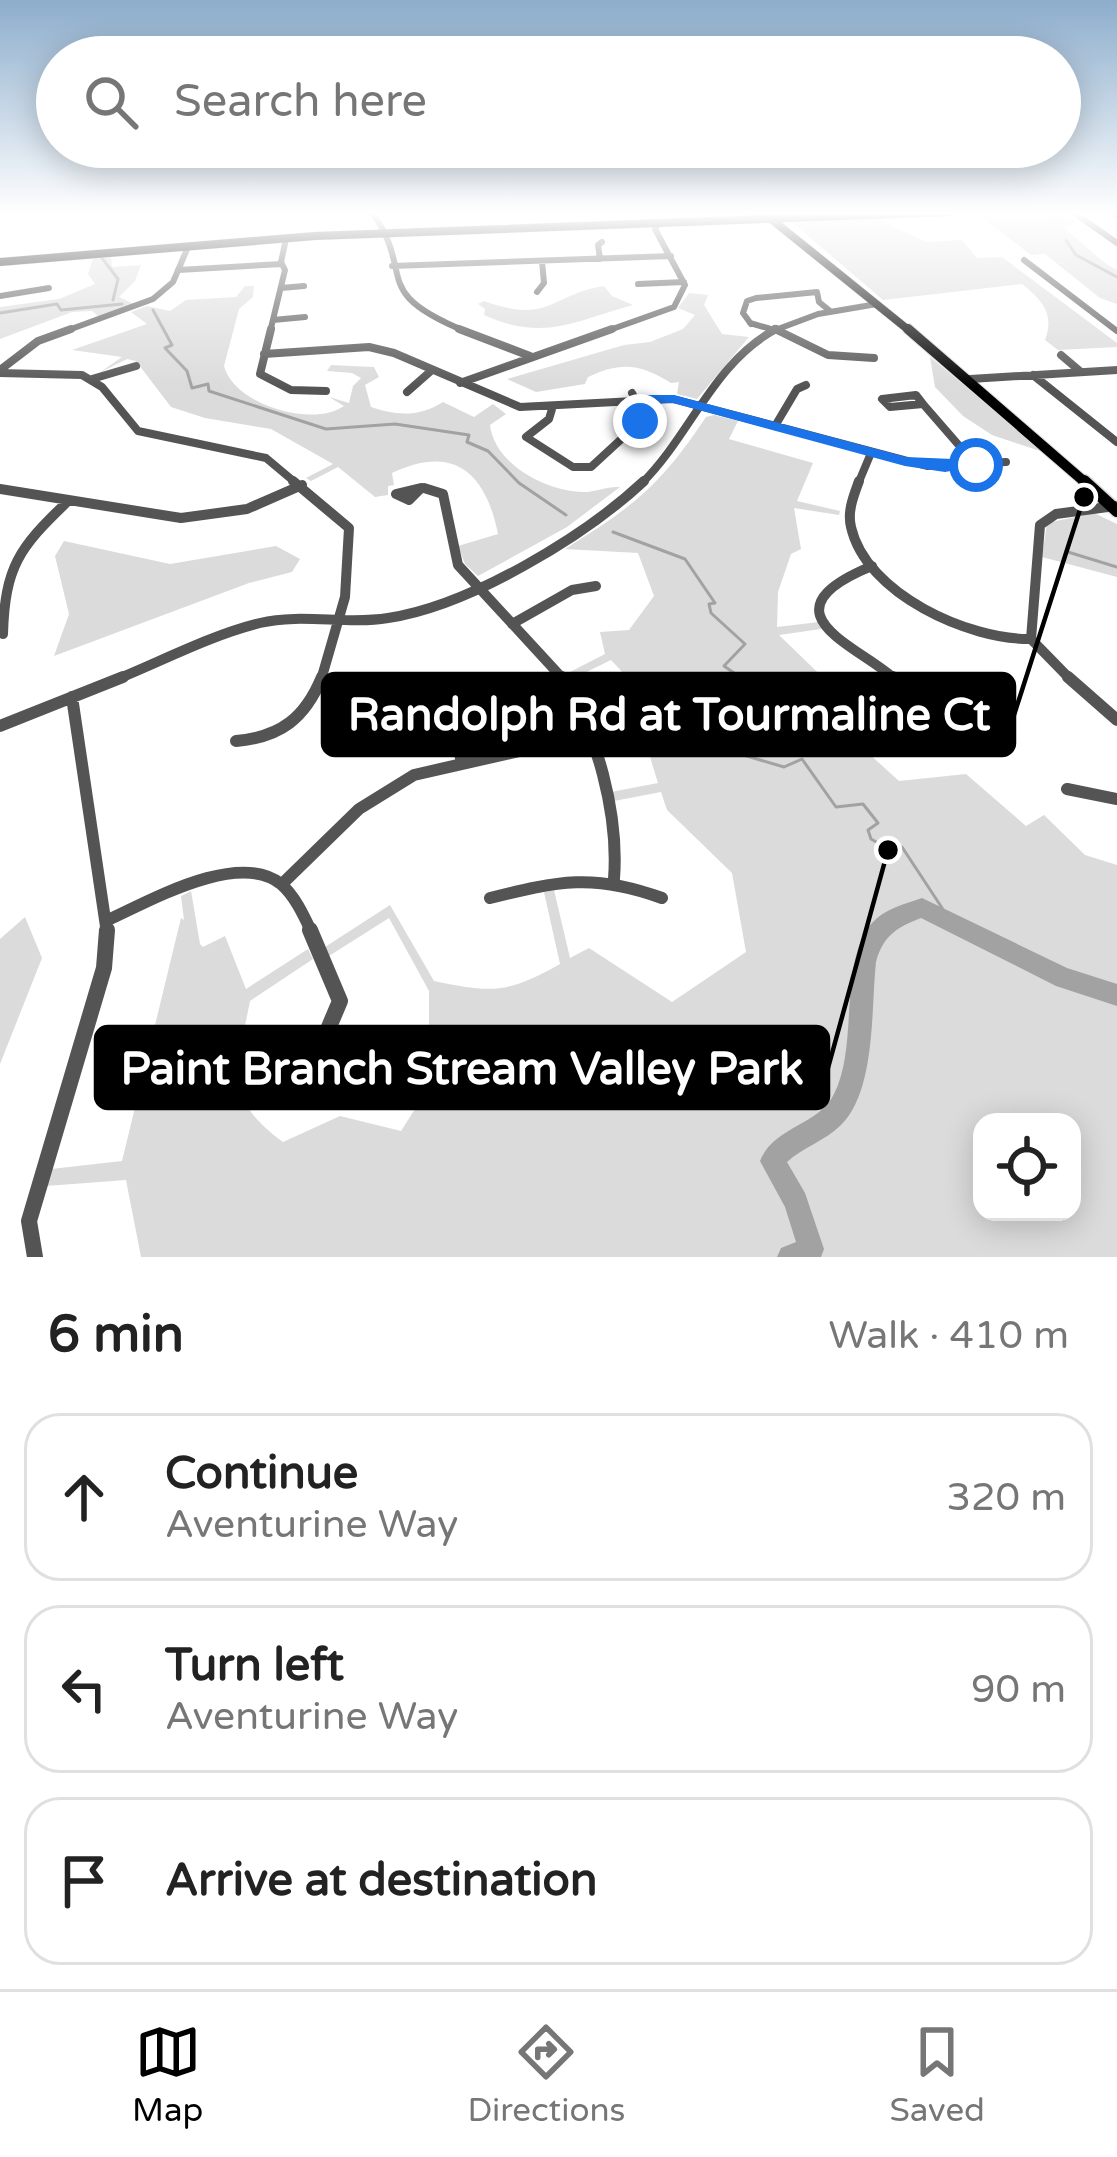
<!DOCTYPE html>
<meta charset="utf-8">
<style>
body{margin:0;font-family:"Varela Round",sans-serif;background:#f2f2f2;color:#222}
.controls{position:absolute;right:36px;bottom:36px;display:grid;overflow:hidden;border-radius:24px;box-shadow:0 6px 30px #0003}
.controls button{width:108px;height:108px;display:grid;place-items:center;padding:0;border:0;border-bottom:3px solid #e0e0e0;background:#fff;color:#222;font:60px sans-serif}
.stop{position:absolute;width:36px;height:36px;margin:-27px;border:9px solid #1a73e8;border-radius:50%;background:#fff}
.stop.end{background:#1a73e8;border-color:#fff;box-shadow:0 3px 12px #0008}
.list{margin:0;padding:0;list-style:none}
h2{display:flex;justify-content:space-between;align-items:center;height:156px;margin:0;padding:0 48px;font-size:51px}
h2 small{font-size:39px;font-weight:400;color:#767676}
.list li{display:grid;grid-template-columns:78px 1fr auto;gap:36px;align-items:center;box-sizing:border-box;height:168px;margin:0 24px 24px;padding:0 24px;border:3px solid #e0e0e0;border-radius:36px}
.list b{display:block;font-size:45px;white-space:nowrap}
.list p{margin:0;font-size:39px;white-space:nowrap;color:#767676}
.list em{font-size:39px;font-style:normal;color:#767676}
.icon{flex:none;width:66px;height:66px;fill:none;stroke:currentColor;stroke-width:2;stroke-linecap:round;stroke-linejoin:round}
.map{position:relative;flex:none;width:1117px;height:1257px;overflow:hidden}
.search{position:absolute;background:#fff;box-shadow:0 6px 30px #0003;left:36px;right:36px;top:36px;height:132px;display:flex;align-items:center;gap:30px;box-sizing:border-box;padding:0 42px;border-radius:66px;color:#767676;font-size:45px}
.sheet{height:732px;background:#fff}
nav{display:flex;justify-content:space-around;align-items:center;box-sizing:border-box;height:168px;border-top:3px solid #e0e0e0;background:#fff;font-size:33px;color:#767676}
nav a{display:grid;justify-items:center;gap:6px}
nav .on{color:#000}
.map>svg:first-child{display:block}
.green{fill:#dbdbdb;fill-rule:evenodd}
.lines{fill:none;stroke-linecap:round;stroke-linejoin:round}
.stream{stroke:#a2a2a2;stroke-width:3}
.river{fill:#a2a2a2;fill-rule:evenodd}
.major-far2-casing{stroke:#dbdbdb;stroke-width:9}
.major-far1-casing{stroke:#dbdbdb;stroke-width:12}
.major-casing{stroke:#dbdbdb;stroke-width:15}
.minor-far4{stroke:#545454;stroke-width:6}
.minor-far3{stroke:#545454;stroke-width:8}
.minor-far2{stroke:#545454;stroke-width:10}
.minor-far1{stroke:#545454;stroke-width:12}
.minor{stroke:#545454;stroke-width:16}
.major-far2{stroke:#000;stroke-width:8}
.major-far1{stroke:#000;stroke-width:10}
.major{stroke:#000;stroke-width:12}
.route{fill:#1a73e8}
.leader{fill:none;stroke:#000;stroke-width:4.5}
.callout-dot{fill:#000;stroke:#fff;stroke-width:4.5}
.callout{fill:#000;stroke:#000;stroke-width:4.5}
.callout-label{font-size:45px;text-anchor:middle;font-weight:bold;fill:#fff}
</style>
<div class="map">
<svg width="1117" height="1257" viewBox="0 0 1117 1257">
<rect width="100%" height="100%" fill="#fff"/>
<!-- green -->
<path class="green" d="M1069,216l7,7 -13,5c20,13 32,31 54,42v34l-17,-6 -55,-44 -14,1 -50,-38z
M877,219l49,23 36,-2 15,18 25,-1 115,86v4l-59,3 -13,-10c10,-26 -3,-40 -23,-56l-139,16 -90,-77z
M111,257l1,10 29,-2 -6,16 -16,16 15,7 -35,13 -7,-6 -20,1 -72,27v-32l59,-8 36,-15 -7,-10 5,-16z
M245,286h9l-1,11 -14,12 -15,57c10,39 89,62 120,40l-15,-9 20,6 4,-17 8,-8 -9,-5 -25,-2 4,-6 43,2 5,10 -14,8 6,22c25,9 49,10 72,-5l31,15 19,-13 13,10 -16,11c5,40 56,66 93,67 13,0 25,-6 37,-5l-53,40 -89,49 -13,-12 -7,-18 40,-12c-12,-60 -43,-91 -106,-61l2,12 -6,1v9l-13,2 -37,-30 -27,14 -5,-3 27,-14 -62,-35 -66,-11 -34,-11 -35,-46 -9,-2 -28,14 23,-16 -50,-7 75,-26 -16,-12 16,-6 23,5 16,-11 50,-3z
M604,286l8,10 21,9c-59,16 -89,37 -149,10l1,-6 -7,-5 6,-3c67,24 66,-7 120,-15z
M689,293l19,2 -4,10 18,29 27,3 -52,62 -20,-5 2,-12 -8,1c-30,-19 -50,-22 -83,-6l-3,7 -49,8 -29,-13 117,-34 26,-3 33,-13 12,-14 -17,-7z
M930,357l116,96 -54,-18 -29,-19 -28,-29z
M714,415l24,6 -9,18 84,24 -16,38 43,10 -1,4 -45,-7 7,41 -10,5 -13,38 -1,35 42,-5 2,7 -42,6 65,63 -8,27 24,20 33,-25 5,8 -31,24 32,29 67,-7 60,52 18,-11 41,40 32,10v392h-976l-15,-77 -80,6 5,-17 71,-8 59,-243 3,2 -3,-24 10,-5 9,53 3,3 22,-11 21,53 62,-40 5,10 -63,42c-13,67 -28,97 33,141l57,-26 61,15 28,-44v-96l-40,-73 -60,38 -4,-9 65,-42 44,76c57,12 73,13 126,-17l-16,-72 10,-2 16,68 19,-10 83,54 74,-50 -14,-79 -65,-63 -6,-18 -47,9 -3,-9 47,-9 -33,-108 -14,-15 -41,20 -4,-6 39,-20 -5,-22 29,-2 25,-34 -16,-43 -73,-4c69,-43 95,-63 141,-132zM982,1122h90v90h-90z
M1094,513l23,11v53l-75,-20 5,-34z
M64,541l106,23 106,-18 24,13 -8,13 -43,11 -195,73 15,-42 -14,-58z
M25,917l17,41 -42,106v-125z"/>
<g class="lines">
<!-- stream -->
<path class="stream" d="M1066,240l10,15 41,22
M102,258l16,21 -5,21
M153,310l19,35 -7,3 22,23 5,17 16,-4 1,7 117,38 69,-5 74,11 -2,7 21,9 31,32 47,32
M0,313l57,-9 4,6 61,-6
M613,532l72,27 30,44 -6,1 2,9 34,31 -21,22 23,16 -1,9 -10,6 -18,-2 -8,11 3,17 27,21v10l44,13 18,-8 34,48 27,-3 15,19 -10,7 3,9 21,12 10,-4 48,73
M1068,552l49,15"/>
<!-- river -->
<path class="river" d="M922,898l145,70 50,16v22l-61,-20 -135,-68c-24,9 -38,18 -45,44 -5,46 0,129 -35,163 -16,16 -38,22 -54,37l18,31 19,56 -3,8h-44l4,-9 15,-6 -11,-35 -25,-46c14,-35 58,-35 74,-67 25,-48 4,-133 38,-171 12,-14 33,-19 50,-25z"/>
<defs>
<path id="major-far2" d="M771,219l140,113
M0,262l315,-26 635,-24"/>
<path id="major-far1" d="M908,329l179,155"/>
<path id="major" d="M1084,481l33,30"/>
</defs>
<!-- major-far2 casing -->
<use href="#major-far2" class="major-far2-casing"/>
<!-- major-far1 casing -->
<use href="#major-far1" class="major-far1-casing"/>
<!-- major casing -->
<use href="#major" class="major-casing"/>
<!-- minor-far4 -->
<path class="minor-far4" d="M372,212c45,64 -5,79 95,120
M1073,212l44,31
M1110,212l7,3
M600,259l-2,-14 4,-3
M1024,260l93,71
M392,266l279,-10
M178,270l104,-6
M638,284l46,-2
M281,288l23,-2
M537,292l7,-9 -2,-22
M0,296l49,-8
M273,320l32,-3
M750,323l31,9
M751,324l-8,-11 4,-12 9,-3 61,-6 2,10 11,9
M63,332l90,-33 20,-17 15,-35
M270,332l15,-62 -4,-8 5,-23
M604,332l70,-25 11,-22 -30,-56 3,-5
M770,332l48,-18 59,-10"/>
<!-- minor-far3 -->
<path class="minor-far3" d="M271,329l-11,45 31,16 35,1
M459,329l71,27
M775,329l53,26 46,3
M264,354l105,-7 25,6 126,54 153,-8 254,67 79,-4
M1061,355l20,17
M0,370l38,-29 33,-12
M0,373l82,2 20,12 36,44 128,27 31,26
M1033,375l84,67
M92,379l44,-13
M970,379l147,-9
M460,383l152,-54
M407,392l25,-22
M916,395l7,9 -33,3 -8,-8z
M923,404l53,61
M552,409l-3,10 -23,18 47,30h18l50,-46 1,-9 -10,-19
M775,426l22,-37 9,-4
M641,484c50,-49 71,-120 135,-155
M858,484l13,-31"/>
<!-- minor-far2 -->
<path class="minor-far2" d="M293,481l56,47 -4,69 -24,83
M859,481c-5,14 -12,30 -8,46 15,67 118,113 180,112
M421,488l-12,12 -13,-6z
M424,488l19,6 15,71 106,115
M0,489l181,29 66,-9 55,-24
M872,566c-114,47 -14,79 24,114
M512,624l60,-34 24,-4
M3,634c2,-67 16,-86 63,-131
M1031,639l9,-114 16,-11 59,-8
M1031,639l40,41
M115,680c47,-19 96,-45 145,-57 42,-10 86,2 128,-5 81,-12 196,-81 256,-137"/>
<!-- minor-far1 -->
<path class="minor-far1" d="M562,677c35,56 57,137 52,202
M893,677l13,20 5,24
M1068,677l49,43
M72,697l35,236
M438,709l15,10 9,44
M0,726l123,-49
M236,741c45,-4 69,-23 86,-64
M1067,789l50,10
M282,884l77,-75 55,-34 175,-40
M490,898c68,-17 104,-25 172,0
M108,920c42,-19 130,-70 173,-36 14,12 23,32 31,49"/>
<!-- minor -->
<path class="minor" d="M310,930l30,71 -11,26
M35,1257l-6,-36 75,-253 3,-38"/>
<!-- major-far2 -->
<use href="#major-far2" class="major-far2"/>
<!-- major-far1 -->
<use href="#major-far1" class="major-far1"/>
<!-- major -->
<use href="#major" class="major"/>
</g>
<!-- sky -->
<linearGradient id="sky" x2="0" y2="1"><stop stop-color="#8cadcc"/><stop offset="0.55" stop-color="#fff"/><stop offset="1" stop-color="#fff" stop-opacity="0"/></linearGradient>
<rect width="1117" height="388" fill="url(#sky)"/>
<!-- route -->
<path class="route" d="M634,395h40l232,62 70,3 7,5 -38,7 -40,-6 -232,-63h-29l5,9 -9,13 -7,-4 2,-9 -8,-13z"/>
<!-- callouts -->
<path class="leader" d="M1084 497L1014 715M888 850L828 1068"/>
<g class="callout-dot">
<circle cx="1084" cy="497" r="12"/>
<circle cx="888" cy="850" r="12"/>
</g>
<g class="callout">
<rect x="323" y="674" width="691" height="81" rx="12"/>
<rect x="96" y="1027" width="732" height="81" rx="12"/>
</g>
<g class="callout-label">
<text x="669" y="730">Randolph Rd at Tourmaline Ct</text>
<text x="462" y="1084">Paint Branch Stream Valley Park</text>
</g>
</svg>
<div class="controls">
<button><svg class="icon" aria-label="locate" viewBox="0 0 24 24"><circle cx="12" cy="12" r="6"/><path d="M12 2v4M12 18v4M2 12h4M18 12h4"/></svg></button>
</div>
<div class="stop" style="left:976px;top:465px"></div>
<div class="stop end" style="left:640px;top:421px"></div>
<div class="search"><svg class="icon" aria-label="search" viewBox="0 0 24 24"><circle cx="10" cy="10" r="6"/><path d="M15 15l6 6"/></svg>Search here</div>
</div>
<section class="sheet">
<h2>6 min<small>Walk · 410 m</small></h2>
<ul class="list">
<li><svg class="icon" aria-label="ahead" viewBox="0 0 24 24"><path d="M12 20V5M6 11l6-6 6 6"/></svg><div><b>Continue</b><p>Aventurine Way</p></div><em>320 m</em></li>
<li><svg class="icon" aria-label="left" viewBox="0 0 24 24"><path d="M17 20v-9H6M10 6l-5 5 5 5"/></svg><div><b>Turn left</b><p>Aventurine Way</p></div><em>90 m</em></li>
<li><svg class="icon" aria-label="arrive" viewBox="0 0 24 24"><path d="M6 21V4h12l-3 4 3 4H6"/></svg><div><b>Arrive at destination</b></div></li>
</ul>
</section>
<nav>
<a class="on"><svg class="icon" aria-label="map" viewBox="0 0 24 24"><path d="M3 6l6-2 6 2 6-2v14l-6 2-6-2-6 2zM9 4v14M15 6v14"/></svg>Map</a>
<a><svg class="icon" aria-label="directions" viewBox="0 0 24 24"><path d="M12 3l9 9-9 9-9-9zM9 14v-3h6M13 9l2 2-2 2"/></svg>Directions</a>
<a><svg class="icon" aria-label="saved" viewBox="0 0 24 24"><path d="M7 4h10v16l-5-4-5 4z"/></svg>Saved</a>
</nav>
